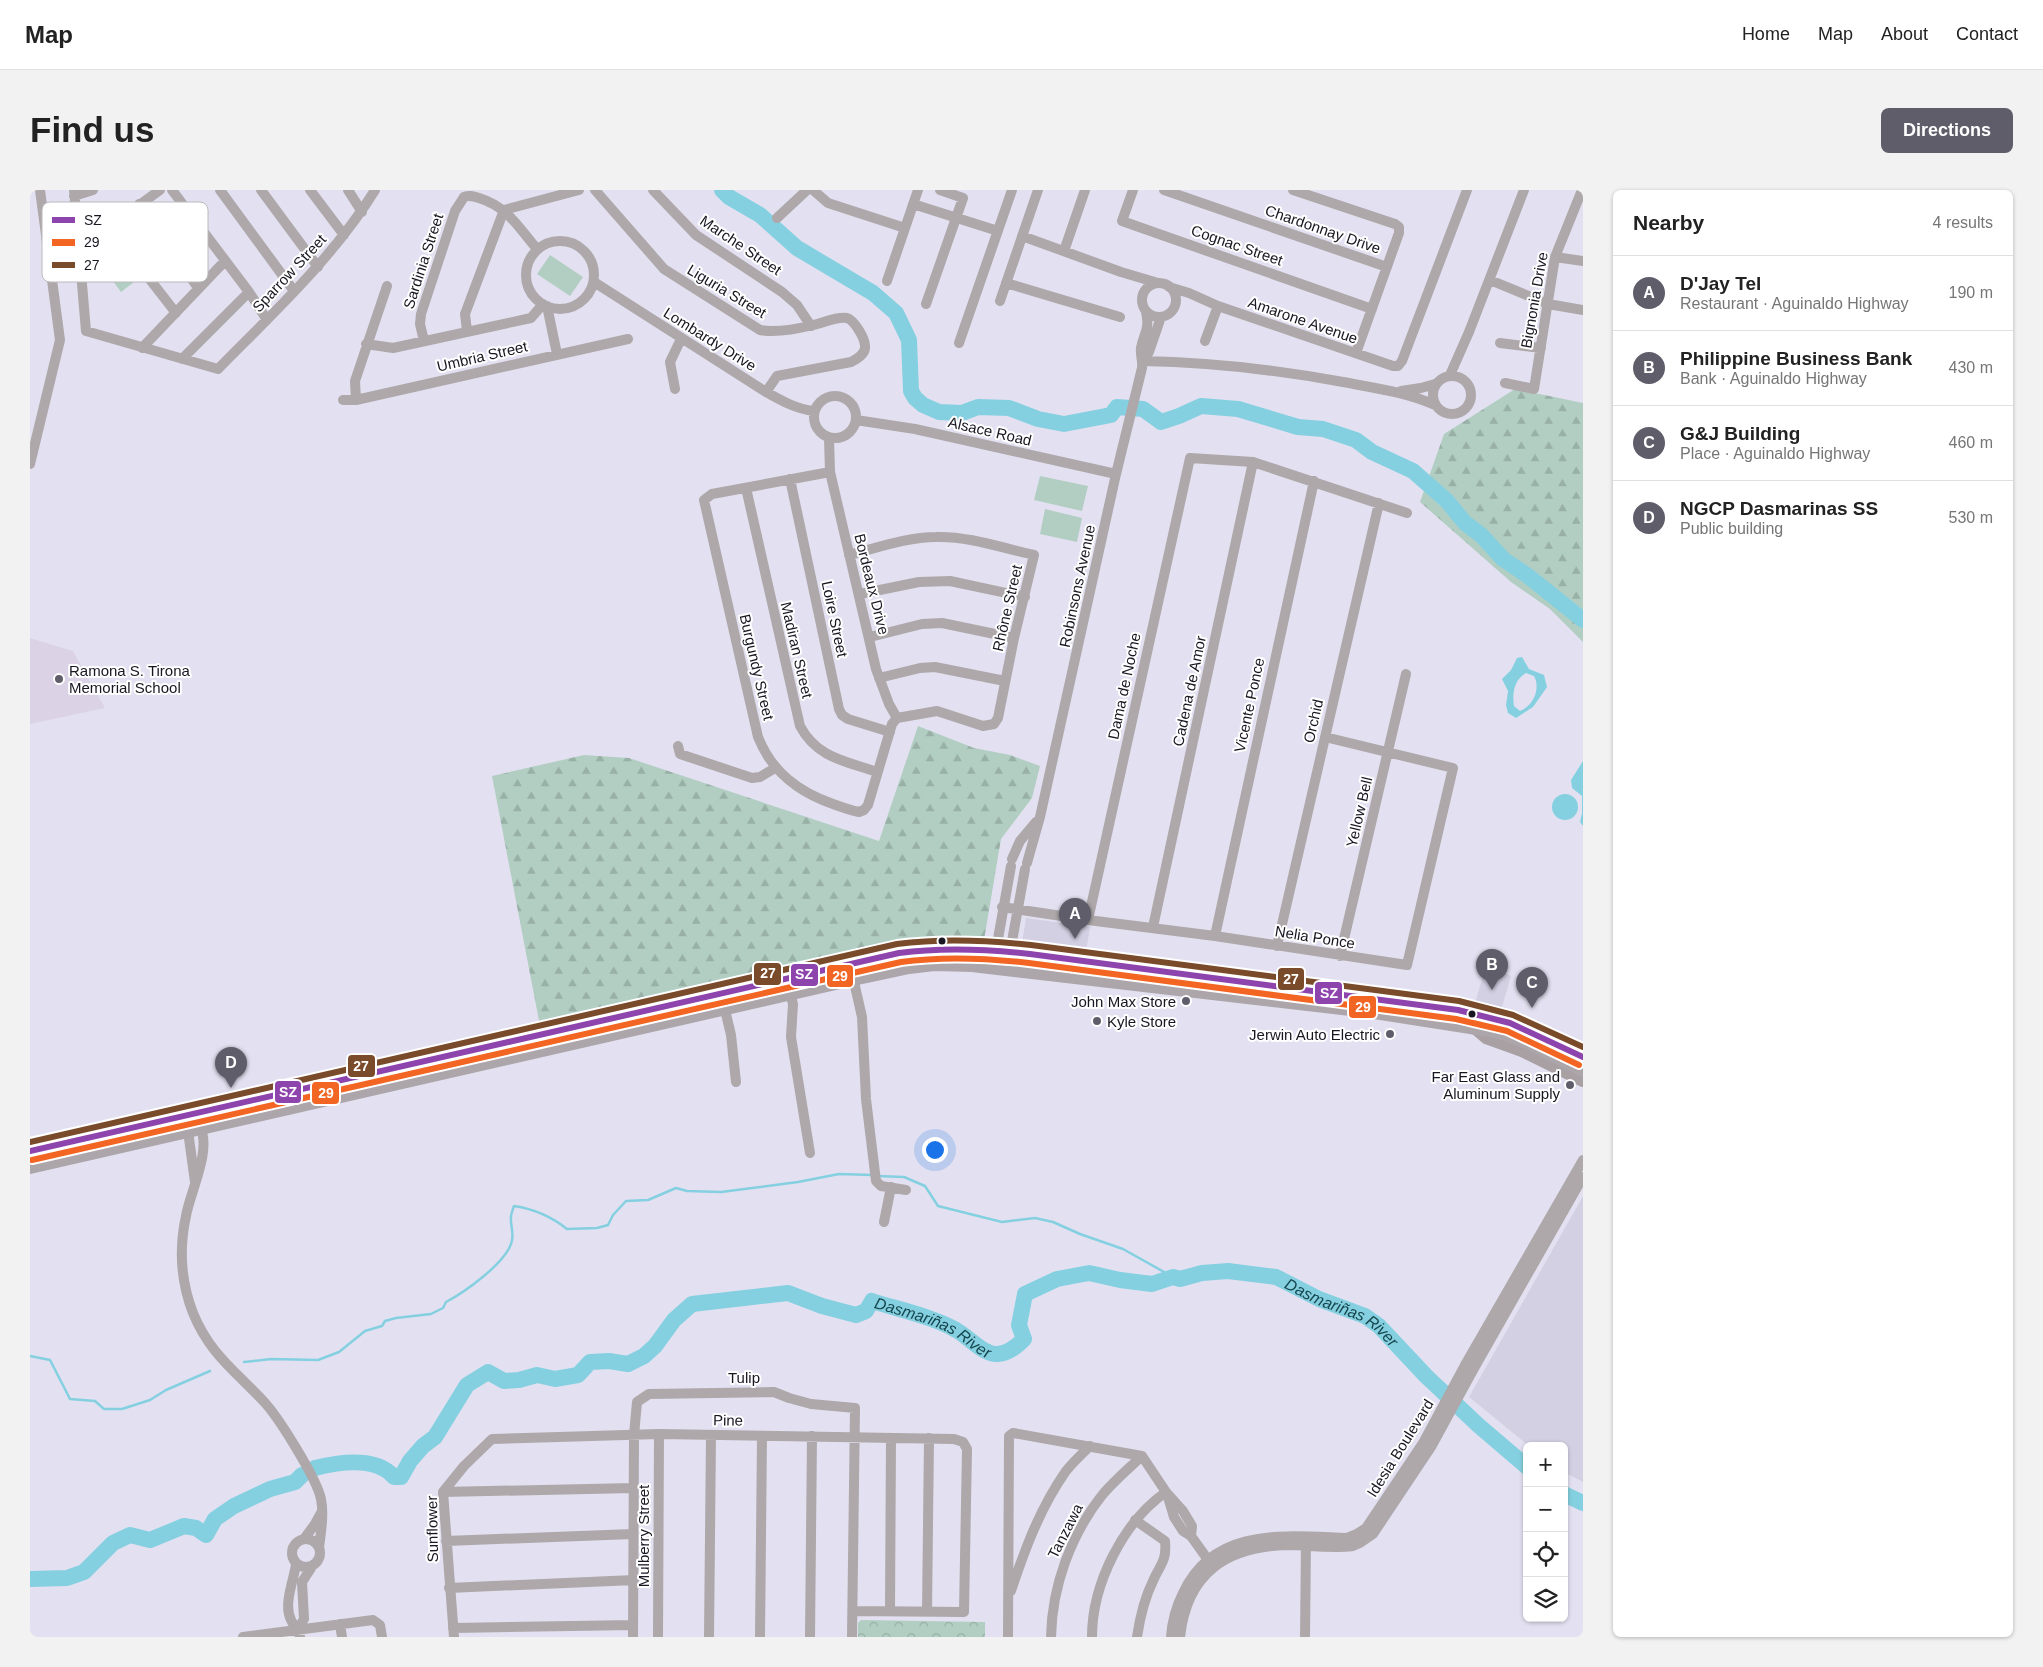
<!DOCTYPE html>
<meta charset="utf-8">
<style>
body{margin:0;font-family:Helvetica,sans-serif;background:#f2f2f2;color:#222}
.controls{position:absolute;right:15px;bottom:15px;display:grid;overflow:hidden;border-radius:8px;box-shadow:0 1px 4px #0004}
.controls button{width:45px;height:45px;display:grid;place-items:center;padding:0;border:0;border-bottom:1px solid #e0e0e0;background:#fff;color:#222;font:25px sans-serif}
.you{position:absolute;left:904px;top:959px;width:18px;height:18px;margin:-12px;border:4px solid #fff;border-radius:50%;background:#1a73e8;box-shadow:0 0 0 8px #1a73e833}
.badge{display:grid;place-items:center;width:32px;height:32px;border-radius:50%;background:#5f5d6a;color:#fff;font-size:16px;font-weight:700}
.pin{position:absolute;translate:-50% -41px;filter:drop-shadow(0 1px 2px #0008)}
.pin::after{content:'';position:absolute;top:26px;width:18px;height:15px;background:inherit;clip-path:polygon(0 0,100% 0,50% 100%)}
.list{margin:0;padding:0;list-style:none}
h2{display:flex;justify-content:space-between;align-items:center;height:65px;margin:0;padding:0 20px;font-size:21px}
h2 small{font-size:16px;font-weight:400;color:#767676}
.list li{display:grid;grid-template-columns:32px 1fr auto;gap:15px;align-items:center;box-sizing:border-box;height:75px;padding:0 20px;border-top:1px solid #e0e0e0}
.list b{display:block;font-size:19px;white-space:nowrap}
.list p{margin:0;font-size:16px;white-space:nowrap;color:#767676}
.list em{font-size:16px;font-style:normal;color:#767676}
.icon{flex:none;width:28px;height:28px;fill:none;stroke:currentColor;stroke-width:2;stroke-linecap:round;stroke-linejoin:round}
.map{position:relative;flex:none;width:1553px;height:1447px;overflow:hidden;border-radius:8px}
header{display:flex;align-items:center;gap:30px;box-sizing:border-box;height:70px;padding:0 25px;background:#fff;border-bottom:1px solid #e0e0e0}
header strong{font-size:24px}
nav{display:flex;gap:28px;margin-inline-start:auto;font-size:18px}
.intro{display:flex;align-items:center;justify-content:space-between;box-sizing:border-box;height:120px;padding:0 30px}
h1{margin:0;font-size:35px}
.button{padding:12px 22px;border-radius:8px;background:#5f5d6a;color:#fff;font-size:18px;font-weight:700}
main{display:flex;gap:30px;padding:0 30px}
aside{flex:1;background:#fff;border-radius:8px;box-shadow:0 1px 4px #0004}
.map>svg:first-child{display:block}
.commercial{fill:#d4d0e3}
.education{fill:#dbd3e5}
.grass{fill:#b2cec2}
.forest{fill:url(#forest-firs)}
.park{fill:url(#park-crowns)}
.water{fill:#85d0e0;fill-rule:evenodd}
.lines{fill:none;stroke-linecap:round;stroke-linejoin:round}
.stream{stroke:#85d0e0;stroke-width:2.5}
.river{stroke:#85d0e0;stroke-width:16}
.minor{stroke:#aea8aa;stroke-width:10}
.major{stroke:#a8a0a2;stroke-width:12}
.highway{stroke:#aca6ab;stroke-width:14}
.bus-1-casing{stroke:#fff;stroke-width:10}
.bus-2-casing{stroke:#fff;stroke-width:10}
.bus-3-casing{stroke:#fff;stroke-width:10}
.bus-1{stroke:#8e44ad;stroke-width:6}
.bus-2{stroke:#f26522;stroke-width:6}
.bus-3{stroke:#7a4b2a;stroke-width:6}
.poi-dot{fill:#5f5d6a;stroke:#fff;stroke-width:2}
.bus-dot{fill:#181621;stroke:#fff;stroke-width:2}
.labels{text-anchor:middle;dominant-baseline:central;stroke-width:4;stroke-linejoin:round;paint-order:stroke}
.street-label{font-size:15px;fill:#181621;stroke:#fff}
.poi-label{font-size:15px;fill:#181621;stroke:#fff;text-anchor:end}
.water-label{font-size:16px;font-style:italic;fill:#16464e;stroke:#fff}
.key{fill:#fff;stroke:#bab9bc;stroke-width:1}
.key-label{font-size:14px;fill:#181621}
.line-badge{stroke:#fff;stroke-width:2}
.badge-label{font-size:14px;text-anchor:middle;font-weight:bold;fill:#fff}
</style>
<header>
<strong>Map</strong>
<nav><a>Home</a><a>Map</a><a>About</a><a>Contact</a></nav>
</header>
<div class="intro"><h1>Find us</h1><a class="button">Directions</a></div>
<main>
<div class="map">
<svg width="1553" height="1447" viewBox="0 0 1553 1447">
<defs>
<pattern id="forest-firs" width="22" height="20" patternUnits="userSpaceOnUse" patternTransform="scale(1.25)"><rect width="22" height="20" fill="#b2cec2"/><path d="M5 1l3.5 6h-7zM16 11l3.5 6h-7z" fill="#98b0a6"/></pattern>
<pattern id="park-crowns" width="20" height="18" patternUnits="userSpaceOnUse" patternTransform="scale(1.25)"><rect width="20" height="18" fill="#b2cec2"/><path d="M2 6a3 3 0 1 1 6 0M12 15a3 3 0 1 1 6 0" fill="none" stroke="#98b0a6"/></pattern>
</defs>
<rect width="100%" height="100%" fill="#e3e1f1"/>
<!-- commercial -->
<path class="commercial" d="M996,728l64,9 -4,25 -64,-9z
M1457,773l24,13 -11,38 -26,-8z
M1553,1006v286l-19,-10v-26h-35l-60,-49z"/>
<!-- education -->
<path class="education" d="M0,448l43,13 32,57 -75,16z"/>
<!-- grass -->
<path class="grass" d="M86,59l22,30 -17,13 -22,-30z
M520,65l33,22 -13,19 -33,-22z
M1010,286l48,10 -6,25 -48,-11z
M1015,319l37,9 -5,24 -37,-8z"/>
<!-- forest -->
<path class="forest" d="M1485,199l68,14v239l-33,-33 -39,-27 -91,-80 24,-68z
M888,536l56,22 36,7 30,11 -8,32 -31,41 -17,101 -42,-1 -36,5 -366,82 -48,-250 92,-21 45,3 250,83z"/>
<!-- park -->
<path class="park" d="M831,1430l124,2v15h-127v-14z"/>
<!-- water -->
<path class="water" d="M1492,467l7,12 15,6 3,12 -14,20 -17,11 -8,-5 -2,-8 2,-14 -6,-12 9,-9 6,-12zM1496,483l8,3c7,13 -1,30 -14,35l-6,-5c-2,-13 0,-26 12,-33z
M1553,571v65l-3,-4 2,-9v-17l-10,-8 -1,-8z
M1522 617a13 13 0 1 1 26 0a13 13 0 1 1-26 0Z"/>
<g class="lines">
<!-- stream -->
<path class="stream" d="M847,986l27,1 21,9 13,20 64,16 33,-4 18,4 27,12 43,15 50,28
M0,1166l20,4 20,39 25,2 9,8h18l28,-9 16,-10 44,-19
M214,1172l27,-3 47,1 21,-8 26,-21 17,-5 3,-5 11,-3 35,-4 12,-6 3,-6c19,-10 58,-38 65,-58 4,-10 -1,-18 0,-27 0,-3 2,-8 3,-11 20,3 38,11 53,23l30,-1 11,-3 5,-10 13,-14 22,-1 28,-12 11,3 34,1 77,-10 41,-8 33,1"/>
<!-- river -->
<g class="river">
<path d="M692,0l7,7 31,18 37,33 76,45 23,20 13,27 2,51 4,7 8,7 16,7 23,1 16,-6 31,1 29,11 26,5 47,-9 6,-8 26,2 18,13 18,-6 22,-10 37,3 60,18 25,2 33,11 16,12 41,19 34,30 18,22 16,12 22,24 25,17 55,44"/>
<path id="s1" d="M285,1278c24,-6 61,-12 79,9h7l9,-16 13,-15 12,-9 32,-52 21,-13 16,9 15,-1 18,-5 18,4 23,-4 12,-13 19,-1 19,3 16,-8 11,-10 19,-26 18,-16 96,-11 34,13 34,9 10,-4 6,-10c25,8 62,16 84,29 13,7 27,25 42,24 11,-1 19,-8 26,-15l-5,-14 6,-31 32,-15 32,-6 31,7 32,4 21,-7 7,2 22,-6 26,-2 48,6 43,22 46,17 14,10 47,50 52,49 49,42"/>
<path d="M1534,1304l19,9"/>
<path d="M0,1389l37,-1 17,-6 29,-29 17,-8 20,5 34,-14 12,2 10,7 9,-16 19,-13 36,-17 25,-7 7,-7"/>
</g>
<!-- minor -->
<path class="minor" d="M44,0l12,141 132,38c55,-56 115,-111 157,-179
M142,0l77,102 18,28
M190,0l74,101
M231,0l57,77
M280,0l34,45
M318,0l14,22
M565,0l69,79 96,61c16,3 37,-1 53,-5 10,-2 24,-9 34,-7 7,2 18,20 18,28 1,8 -8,13 -14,16l-74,14 -11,16
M623,0l43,45 86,57 15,13 14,21
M783,0l15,13 77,25
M1103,0l-11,31 250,88
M1134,0l223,77
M1263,0l102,34 4,3v6l-43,120
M44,6l19,-6
M109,14l59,84
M883,14l85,27
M474,20l75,-20
M747,28l30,-28
M79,37l67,86
M17,40l18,-1 13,4
M992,46l99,36 37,11
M496 85a34 34 0 1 1 68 0a34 34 0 1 1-68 0Z
M18,53l18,-3 12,-7 31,-6 51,-37
M1034,61l21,-61
M1525,67l28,4
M1460,90l58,24 35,6
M857,91l31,-91
M564,92l172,110c16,9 30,17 48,19
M1112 110a17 17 0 1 1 34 0a17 17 0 1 1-34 0Z
M976,93l114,34
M1139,97l20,6 29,13 175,60h5l4,-5 65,-171
M970,111l38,-111
M896,114l37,-106 -23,-8
M517,116l10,48
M437,141l-2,-17 39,-104
M394,151l-4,-17 1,-10 34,-103 9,-14c5,-2 9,-1 15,1 29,9 39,29 58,51
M1175,151l13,-35
M929,153l53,-153
M1470,153l41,5
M336,154l27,4 138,-30 12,-14
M112,158l82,-86
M152,169l67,-67
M1113,171c68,1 134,9 200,21 31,6 63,10 92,23
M1113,171l6,-9 12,-35
M1420,185l19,-43 55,-142
M1403 205a19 19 0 1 1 38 0a19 19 0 1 1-38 0Z
M1475,193l29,6 21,-132 27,-67
M645,199l-5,-27 11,-23
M1371,201l20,-3 14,-4
M784 227a21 21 0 1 1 42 0a21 21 0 1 1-42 0Z
M313,210h13l272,-61
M326,210l-1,-19 32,-95
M826,230l59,9 201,45
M799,248l1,34 46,197 13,35 8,14
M0,274l30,-124 -20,-150
M800,282l-118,22 -8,6 54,237c14,35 40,55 75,67 8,3 17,6 26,8l5,-2 4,-5 24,-81 5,-6
M760,289l49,230 3,6 6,4 42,13
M716,298l54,238c17,32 45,35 77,46
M819,365c28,-7 58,-18 87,-18 33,-1 66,11 98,18l-20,83 -16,80 -4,6 -11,2 -46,-15 -40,7
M830,404l59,-12 31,-1 75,16
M840,447l52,-13 20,-1 72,15
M849,488l41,-10 15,-1 70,14
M648,556l2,8 72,24 8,-1 15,-9
M982,669l8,-18 16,-19
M997,673l13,-46 76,-343 26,-106c1,-7 -2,-13 -1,-20 3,-16 9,-18 5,-36
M972,717l86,13 127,16 192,29 46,-197 -128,-31
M1058,730l102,-462 63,4 154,51
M1123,737l100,-465
M1185,746l99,-455
M1247,756l102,-443
M1310,766l66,-282
M820,774l12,53 4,82 10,82 5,5 25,4
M963,777l18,-101
M977,779l18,-100
M759,799l4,15 -2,33 19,116
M691,803l10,42 5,47
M161,925c3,4 7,8 9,12 12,23 -10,65 -14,89 -7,32 -5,66 7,97 17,42 44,59 73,91 14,16 51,75 55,95 3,16 0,32 -2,49
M159,934l-1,7 7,51
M854,1032l7,-35
M413,1302l191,-4
M1138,1307l6,20 9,14 8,5 20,28
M1105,1330l30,21c2,21 -5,23 -12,40 -9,18 -13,36 -16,56
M274,1349l11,-15 6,-11
M262 1363a14 14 0 1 1 28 0a14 14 0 1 1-28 0Z
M416,1351l187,-7
M266,1374c-2,16 -13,40 -5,56 3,7 7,7 9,17
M419,1398l185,-8
M981,1401c14,-42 29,-83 55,-120 7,-9 16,-17 24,-25
M860,1421l1,-173
M897,1422l2,-174
M310,1434l2,13
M423,1438l180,-3
M268,1439l6,-10 -2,-37 11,-17
M213,1447l130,-17 7,5 2,12
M424,1447l-11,-145 21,-26 28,-27 167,-5 295,5 9,3 4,7 -3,163 -111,-1
M603,1447l1,-202 3,-33 12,-8 125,-2 15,6 22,6 44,4 -3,229
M628,1447l1,-203
M679,1447l2,-202
M730,1447l2,-201
M780,1447l2,-201
M978,1447l1,-201 4,-3 129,23 24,36 17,19 9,15 -1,10
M1021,1447c1,-51 20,-103 52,-143 12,-14 26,-26 39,-38
M1062,1447c0,-53 31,-115 74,-145
M1141,1447c1,-16 5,-30 12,-44 31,-67 103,-57 164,-55l10,-4 9,-6 57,-85 42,-78 118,-205
M1150,1447c7,-64 46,-90 107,-92 22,0 44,4 66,1l7,-3 13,-9 58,-87 42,-77 110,-193
M1275,1447l1,-97"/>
<!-- major -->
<path class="major" d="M1442,836l14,12 36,13 61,30"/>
<!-- highway -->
<path class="highway" d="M0,961l869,-198c44,-7 87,-4 131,1l428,56 52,13 73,34
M0,977l823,-188 56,-12 25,-3 38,1 396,46 128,20 30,10 57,29"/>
<defs>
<path id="bus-1" d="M0,961l869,-198c44,-6 87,-4 131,1l428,56 52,13 73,34"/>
<path id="bus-2" d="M2,970l869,-198c43,-6 85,-4 128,1l427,56 51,12 72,34"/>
<path id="bus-3" d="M0,952l867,-198c45,-6 89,-4 134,1l428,56 54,14 70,32"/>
</defs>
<!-- bus-1 casing -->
<use href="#bus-1" class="bus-1-casing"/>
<!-- bus-2 casing -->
<use href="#bus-2" class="bus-2-casing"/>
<!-- bus-3 casing -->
<use href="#bus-3" class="bus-3-casing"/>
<!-- bus-1 -->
<use href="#bus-1" class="bus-1"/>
<!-- bus-2 -->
<use href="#bus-2" class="bus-2"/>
<!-- bus-3 -->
<use href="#bus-3" class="bus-3"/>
</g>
<!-- markers -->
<g class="poi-dot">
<circle cx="29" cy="489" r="5"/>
<circle cx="1156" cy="811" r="5"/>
<circle cx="1067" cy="831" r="5"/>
<circle cx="1360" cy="844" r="5"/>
<circle cx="1540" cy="895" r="5"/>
</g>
<g class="bus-dot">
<circle cx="912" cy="751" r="4.5"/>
<circle cx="1442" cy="824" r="4.5"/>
</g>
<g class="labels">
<!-- street labels -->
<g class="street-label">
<text transform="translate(1293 39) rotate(19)">Chardonnay Drive</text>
<text transform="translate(711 55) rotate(34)">Marche Street</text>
<text transform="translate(1207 55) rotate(19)">Cognac Street</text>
<text transform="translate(393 71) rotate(-72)">Sardinia Street</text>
<text transform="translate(259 83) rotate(-47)">Sparrow Street</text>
<text transform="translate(697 101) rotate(31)">Liguria Street</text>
<text transform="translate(1504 110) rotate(-80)">Bignonia Drive</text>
<text transform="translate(1273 130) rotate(19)">Amarone Avenue</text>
<text transform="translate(680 149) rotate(32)">Lombardy Drive</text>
<text transform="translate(452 166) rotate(-13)">Umbria Street</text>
<text transform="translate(960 241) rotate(13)">Alsace Road</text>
<text transform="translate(842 394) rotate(76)">Bordeaux Drive</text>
<text transform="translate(1047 396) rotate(-78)">Robinsons Avenue</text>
<text transform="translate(977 418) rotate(-77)">Rhône Street</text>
<text transform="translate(805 429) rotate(78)">Loire Street</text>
<text transform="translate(767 460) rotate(77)">Madiran Street</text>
<text transform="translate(727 477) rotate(77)">Burgundy Street</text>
<text transform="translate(1094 496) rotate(-78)">Dama de Noche</text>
<text transform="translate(1159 501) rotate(-78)">Cadena de Amor</text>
<text transform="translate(1219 515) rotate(-78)">Vicente Ponce</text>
<text transform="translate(1283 531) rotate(-77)">Orchid</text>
<text transform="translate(1329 622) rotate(-77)">Yellow Bell</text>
<text transform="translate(1285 747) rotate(9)">Nelia Ponce</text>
<text x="714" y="1187">Tulip</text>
<text transform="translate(698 1230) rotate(1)">Pine</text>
<text transform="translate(1370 1258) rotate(-58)">Idesia Boulevard</text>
<text transform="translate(402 1339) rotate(-91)">Sunflower</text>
<text transform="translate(1035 1341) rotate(-63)">Tanzawa</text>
<text transform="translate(613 1346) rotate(-90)">Mulberry Street</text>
</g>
<!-- poi labels -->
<g class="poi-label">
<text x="39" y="480" text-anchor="start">Ramona S. Tirona<tspan x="39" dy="17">Memorial School</tspan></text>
<text x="1146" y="811">John Max Store</text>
<text x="1077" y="831" text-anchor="start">Kyle Store</text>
<text x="1350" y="844">Jerwin Auto Electric</text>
<text x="1530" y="886">Far East Glass and<tspan x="1530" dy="17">Aluminum Supply</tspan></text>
</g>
<!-- water labels -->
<g class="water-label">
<text stroke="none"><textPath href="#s1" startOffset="1208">Dasmariñas River</textPath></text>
<text stroke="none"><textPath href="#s1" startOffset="726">Dasmariñas River</textPath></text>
</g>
</g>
<!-- legend -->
<rect x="12" y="12" width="166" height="80" rx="8" class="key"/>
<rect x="22" y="27" width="23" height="6" fill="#8e44ad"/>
<rect x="22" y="49" width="23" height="7" fill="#f26522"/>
<rect x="22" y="72" width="23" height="6" fill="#7a4b2a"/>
<g class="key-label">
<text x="54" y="35">SZ</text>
<text x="54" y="57">29</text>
<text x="54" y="80">27</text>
</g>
<g class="line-badge">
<rect x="723" y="772" width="29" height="24" rx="5" fill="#7a4b2a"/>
<rect x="760" y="773" width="29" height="24" rx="5" fill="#8e44ad"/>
<rect x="796" y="774" width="28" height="24" rx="5" fill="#f26522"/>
<rect x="1247" y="777" width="28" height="24" rx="5" fill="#7a4b2a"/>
<rect x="1284" y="791" width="29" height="24" rx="5" fill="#8e44ad"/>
<rect x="1318" y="805" width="29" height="24" rx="5" fill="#f26522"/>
<rect x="317" y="864" width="29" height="24" rx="5" fill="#7a4b2a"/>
<rect x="244" y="890" width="28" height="24" rx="5" fill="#8e44ad"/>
<rect x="281" y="891" width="29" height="24" rx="5" fill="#f26522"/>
</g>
<g class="badge-label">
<text x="738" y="788">27</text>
<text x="774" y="789">SZ</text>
<text x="810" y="791">29</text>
<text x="1261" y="794">27</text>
<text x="1299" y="808">SZ</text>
<text x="1333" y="822">29</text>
<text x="331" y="881">27</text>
<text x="258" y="907">SZ</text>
<text x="296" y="908">29</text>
</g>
</svg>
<div class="controls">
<button>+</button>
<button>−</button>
<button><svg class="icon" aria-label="locate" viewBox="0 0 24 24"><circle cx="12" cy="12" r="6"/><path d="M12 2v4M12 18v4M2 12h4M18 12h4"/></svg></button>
<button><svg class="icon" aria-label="layers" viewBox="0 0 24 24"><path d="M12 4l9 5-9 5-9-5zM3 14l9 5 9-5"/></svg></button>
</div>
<div class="you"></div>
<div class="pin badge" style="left:1045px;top:749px">A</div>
<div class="pin badge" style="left:1462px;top:800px">B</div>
<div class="pin badge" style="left:1502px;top:818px">C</div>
<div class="pin badge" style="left:201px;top:898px">D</div>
</div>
<aside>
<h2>Nearby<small>4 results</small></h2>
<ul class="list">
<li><span class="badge">A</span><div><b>D'Jay Tel</b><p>Restaurant · Aguinaldo Highway</p></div><em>190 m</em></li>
<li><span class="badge">B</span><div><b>Philippine Business Bank</b><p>Bank · Aguinaldo Highway</p></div><em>430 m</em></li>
<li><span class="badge">C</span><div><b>G&amp;J Building</b><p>Place · Aguinaldo Highway</p></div><em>460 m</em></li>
<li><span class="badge">D</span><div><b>NGCP Dasmarinas SS</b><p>Public building</p></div><em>530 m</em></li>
</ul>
</aside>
</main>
